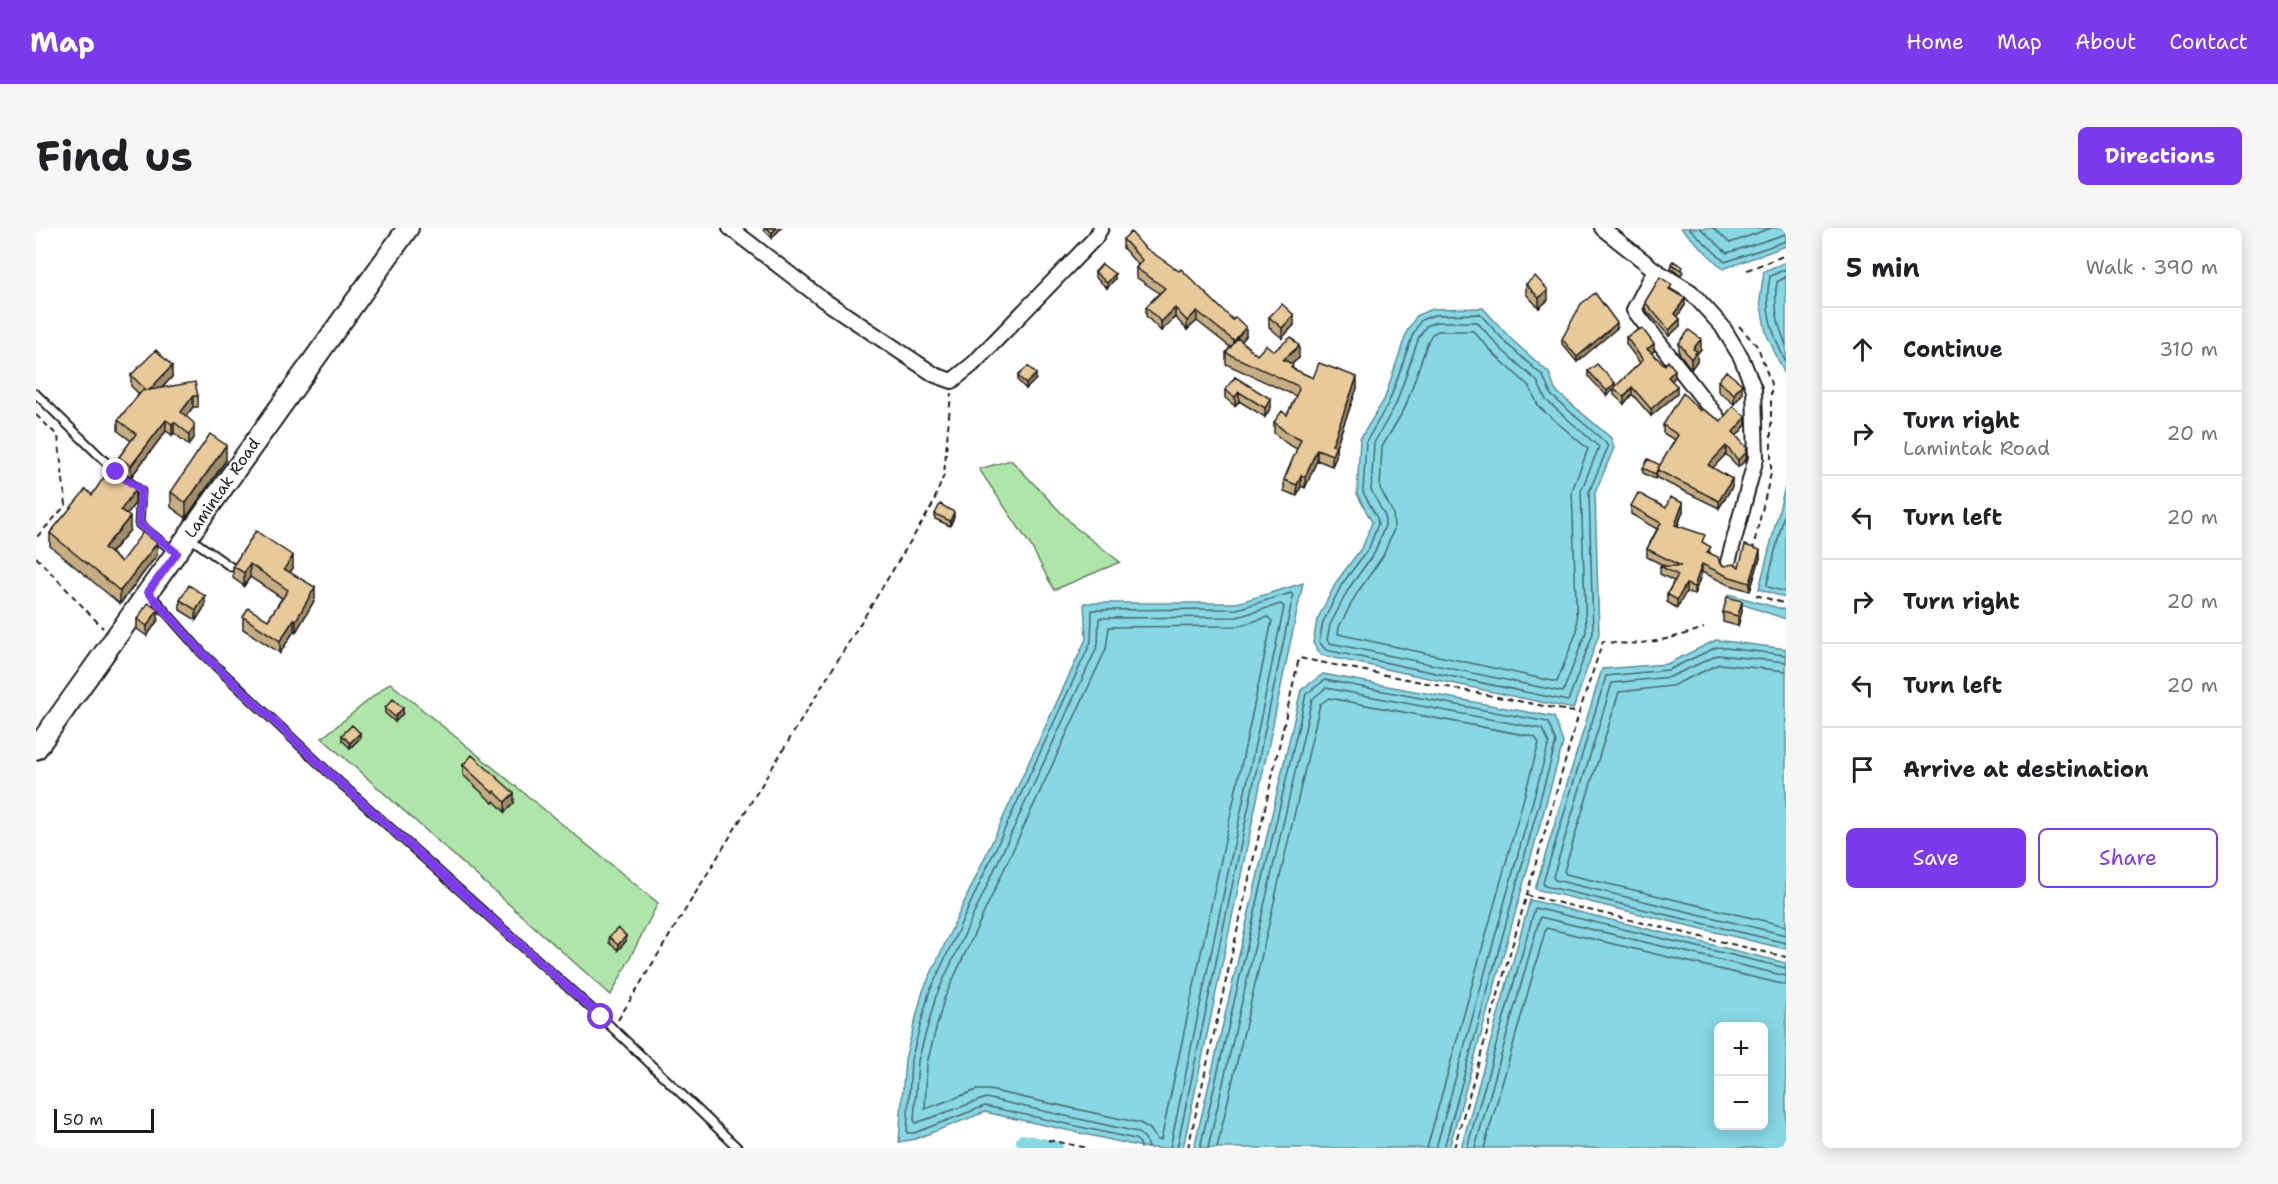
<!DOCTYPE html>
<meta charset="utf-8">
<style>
body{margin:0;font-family:"Shantell Sans",sans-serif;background:#f6f6f6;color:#202124}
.controls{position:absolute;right:18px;bottom:18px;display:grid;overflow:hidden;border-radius:9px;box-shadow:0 3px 15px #0003}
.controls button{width:54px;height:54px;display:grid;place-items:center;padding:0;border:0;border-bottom:2px solid #e0e0e0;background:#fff;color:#202124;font:30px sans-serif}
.scale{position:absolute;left:18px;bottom:15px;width:100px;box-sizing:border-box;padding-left:6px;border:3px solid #1c1c1c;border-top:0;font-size:16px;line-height:21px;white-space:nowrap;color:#1c1c1c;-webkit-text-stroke:4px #fff;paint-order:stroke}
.stop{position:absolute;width:18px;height:18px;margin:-14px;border:4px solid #7c3aed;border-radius:50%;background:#fff}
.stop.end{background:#7c3aed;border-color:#fff;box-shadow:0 2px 6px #0008}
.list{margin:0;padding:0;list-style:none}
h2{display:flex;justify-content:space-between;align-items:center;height:78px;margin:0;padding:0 24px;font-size:26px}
h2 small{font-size:20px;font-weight:400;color:#757577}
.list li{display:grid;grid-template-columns:39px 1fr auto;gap:18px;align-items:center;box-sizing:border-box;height:84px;padding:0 24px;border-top:2px solid #e0e0e0}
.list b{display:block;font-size:22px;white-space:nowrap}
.list p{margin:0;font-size:20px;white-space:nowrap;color:#757577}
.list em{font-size:20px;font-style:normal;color:#757577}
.actions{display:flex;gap:12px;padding:18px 24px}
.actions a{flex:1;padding:14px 0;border:2px solid #7c3aed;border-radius:9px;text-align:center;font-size:21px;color:#7c3aed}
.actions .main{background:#7c3aed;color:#fff}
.icon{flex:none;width:33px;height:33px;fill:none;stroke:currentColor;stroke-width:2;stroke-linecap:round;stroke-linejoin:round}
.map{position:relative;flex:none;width:1750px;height:920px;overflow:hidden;border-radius:9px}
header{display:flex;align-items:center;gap:36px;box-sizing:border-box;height:84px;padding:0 30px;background:#7c3aed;color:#fff}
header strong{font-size:28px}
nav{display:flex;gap:33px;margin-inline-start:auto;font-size:21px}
.intro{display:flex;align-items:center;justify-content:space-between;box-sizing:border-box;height:144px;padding:0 36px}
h1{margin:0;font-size:42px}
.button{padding:15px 27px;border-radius:9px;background:#7c3aed;color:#fff;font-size:21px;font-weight:700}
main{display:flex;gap:36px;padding:0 36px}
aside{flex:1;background:#fff;border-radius:9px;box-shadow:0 3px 15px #0003}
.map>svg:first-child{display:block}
.green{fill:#aee5a9;stroke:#658062;stroke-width:1.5}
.water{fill:#88d7e5;stroke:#5d8c95;stroke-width:1.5;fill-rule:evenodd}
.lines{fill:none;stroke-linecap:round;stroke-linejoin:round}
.shore{stroke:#47676c;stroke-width:1.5}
.canal{stroke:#88d7e5;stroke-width:14}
.service-casing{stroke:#1c1c1c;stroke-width:11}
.minor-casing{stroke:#1c1c1c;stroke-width:18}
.secondary-casing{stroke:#1c1c1c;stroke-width:24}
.path{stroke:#1c1c1c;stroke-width:2;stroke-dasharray:6 4.5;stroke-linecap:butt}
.service{stroke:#fff;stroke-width:7}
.minor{stroke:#fff;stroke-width:14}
.secondary{stroke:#fff;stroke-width:20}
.wall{fill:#c7ad84;stroke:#1c1c1c;stroke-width:1.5}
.shaded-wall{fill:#a28d6c;stroke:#1c1c1c;stroke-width:1.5}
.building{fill:#e7c99a;stroke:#1c1c1c;stroke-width:1.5}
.route{stroke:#7c3aed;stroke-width:8}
.labels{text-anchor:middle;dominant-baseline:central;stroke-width:4.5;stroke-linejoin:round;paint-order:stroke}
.street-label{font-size:16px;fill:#1c1c1c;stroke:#fff}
</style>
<header>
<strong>Map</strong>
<nav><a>Home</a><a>Map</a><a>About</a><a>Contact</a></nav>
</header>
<div class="intro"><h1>Find us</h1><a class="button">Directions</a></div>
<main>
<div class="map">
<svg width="1750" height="920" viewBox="0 0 1750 920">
<rect width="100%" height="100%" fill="#fff"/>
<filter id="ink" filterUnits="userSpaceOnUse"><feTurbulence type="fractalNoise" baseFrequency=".0167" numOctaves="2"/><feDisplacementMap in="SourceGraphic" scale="12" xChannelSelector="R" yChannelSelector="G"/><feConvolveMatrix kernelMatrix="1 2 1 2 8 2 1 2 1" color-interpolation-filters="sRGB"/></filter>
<g filter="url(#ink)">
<!-- green -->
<path class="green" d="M975,232l64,67 45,35 -66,28 -23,-44 -52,-77z
M354,455l268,220 -47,92 -289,-257z"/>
<!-- water -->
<path class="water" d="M1645,0h105v18l-63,23z
M1750,34v115l-20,-44 -6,-33 4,-29z
M1447,80l28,31 38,34 6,17 56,48 3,10 -19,45 4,141 -26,75 -252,-54 -8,-12 4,-23 20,-39 26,-35 9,-24 -15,-28 3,-55 24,-39 23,-69 10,-16 16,-6z
M1750,255v115l-27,-9z
M1267,355l-120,565h-36l-162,-36 -70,27 -16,3 6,-83 18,-68 163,-352 -2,-36h153z
M1692,366l58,16v9l-57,-19z
M1680,412l70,9v300l-251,-60 67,-220 65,-5z
M1287,446l231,43 9,26 -114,405h-255l107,-458z
M1494,672l256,63v185h-325zM1682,798h46v100h-46z"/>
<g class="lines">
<!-- shore -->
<path class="shore" d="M1653,0l36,34 61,-21
M1664,0l27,25 59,-19
M1677,0l17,15 41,-15
M1750,41l-16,7c-7,33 2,57 16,87
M1750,49l-9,5c-4,22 0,42 9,63
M1444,86l27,30 36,32 8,19 54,47 3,5 -19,45 4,141 -25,68 -242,-51 -7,-8 4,-20 19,-38 27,-36 9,-24 -1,-6 -14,-26 3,-50 23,-40 24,-68 8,-14 13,-5z
M1400,94h41l24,27 36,32 9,19 53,47 -18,44 5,141 -23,60 -233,-49 -3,-3 3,-15 19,-37 26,-36 10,-27v-9l-14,-26 3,-47 22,-39 23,-67 7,-11z
M1402,103h35l22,24 34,31 10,21 49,42 -16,42 5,140 -20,51 -219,-48 1,-7 18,-34 26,-37 11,-27 -1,-16 -13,-25 2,-41 23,-39 23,-67 4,-7z
M1750,279l-19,77 1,3 18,5
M1232,389l4,4 -111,519h-4l-7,-11 -10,-6 -151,-33h-12l-52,19 2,-46 17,-64 162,-350 3,-22 129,-1z
M1750,427l-69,-8 -49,23 -62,6 -63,207 2,3 241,57
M1750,434l-68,-7 -48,22 -58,6 -59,194 2,3 231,55
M1750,443l-67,-7 -47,22 -53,6 -55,179 2,3 220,52
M1105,920l-1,-5 -5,-4 -150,-33 -71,27h-7l4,-73 18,-67 162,-351 1,-32 145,-1 54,-16 2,3 -116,552
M1112,920l-3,-10 -8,-6 -151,-34 -70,25 -2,-3 4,-59 18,-65 162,-351 1,-27 138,-1 44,-13 3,3 -114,541
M1164,920l106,-454 19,-14 223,42 8,20 -112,406
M1172,920l104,-449 14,-11 216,41 7,14 -113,405
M1181,920l103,-444 9,-6 206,39 4,6 -112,405
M1431,920l68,-240 251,60
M1439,920l65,-231 246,59
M1448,920l62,-220 240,57"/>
<!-- canal -->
<path class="canal" d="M987,913l33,7"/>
<defs>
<path id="service" d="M0,166l81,79
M92,253l13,10 -2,33 35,28
M154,310l41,29
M114,366l52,59 126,119 273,245 137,131"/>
<path id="minor" d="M694,0l92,71 113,76 17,6 21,-17 122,-126 6,-10
M1566,0l53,42 36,22 31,34 19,31 13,32 2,69 -29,108
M1619,42l-21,40 83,107"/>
<path id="secondary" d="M0,521l372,-521"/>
</defs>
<!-- service casing -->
<use href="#service" class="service-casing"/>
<!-- minor casing -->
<use href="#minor" class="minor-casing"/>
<!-- secondary casing -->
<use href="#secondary" class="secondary-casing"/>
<!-- path -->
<path class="path" d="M1711,42l39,-15
M1703,98l19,21 13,37v89l-18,75
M0,187l22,21 8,69 -30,33
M0,329l67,71
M1720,367l30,9
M1490,667l260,62
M582,792l314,-514 12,-31 7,-82
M1012,912l40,8
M1152,920l111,-490 280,55
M1418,920l125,-435 24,-72c35,7 68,-2 101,-13"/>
<!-- service -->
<use href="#service" class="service"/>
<!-- minor -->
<use href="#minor" class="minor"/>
<!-- secondary -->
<use href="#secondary" class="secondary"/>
</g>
<!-- wall -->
<path class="wall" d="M728,0h17l-9,10 -8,-8z
M1087,11l21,8 102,89 -5,6 16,13 17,-4 25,7 -7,6 1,5 20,9 44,10 -21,58v11l-4,9 -15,-6 -12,28 -4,-2 -4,10 -13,-5v-11l13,-31 -11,-6 -12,-10v-11l13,-7 9,-19 -70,-32v-11l4,-6 -33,-26 -10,9 -12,-13 -14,14 -15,-15v-9l13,-14 -23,-16v-9l2,-3 -15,-17z
M1637,33l10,11 -2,3 -10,-6v-5z
M1059,44l20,7 -8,9 -12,-11z
M1490,56l22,16 -9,8 -13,-14z
M1636,63l13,14 -8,12 3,9 -11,10 -24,-27v-7z
M1233,89l25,8 -12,13 -13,-11z
M1581,100l-40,34 -15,-18v-5z
M1590,109l28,14 -3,2 24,24 -4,4 6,13 -26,22 -19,-22 -8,10 -10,-9v-6l-7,7 -19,-20v-5l27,16 25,-24 -14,-19z
M1643,115l22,6 -4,5v7l-6,8 -12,-16z
M95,147l41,2 -10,11 36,8v11h-5l-7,9 8,22 -5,7 -15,-12 -2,2 -6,-4 -35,46 -12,-9v-11l12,-16 -13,-10v-11l21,-26 -8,-8z
M982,148l18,3 -10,10 -8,-8z
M1199,149l36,30 -6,10 -26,-16 -4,5 -10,-8v-8z
M1682,153l24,13 -8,10 -16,-13z
M1664,183l21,10 25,4 -10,11 11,20 -1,4 -8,7 -12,-13 -14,14 20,19 -13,21 -62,-30v-4l-2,5 -12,-6v-5l17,-2 15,-26 -12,-7v-8z
M190,232l-40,58 -15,-11v-15z
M99,266v9l-8,11 3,16 -19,23 10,9 36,-7 -37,49 -70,-58v-13z
M1595,278l35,2 17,3 -5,15 27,18 6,10 13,12 15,1 21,-9 -10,33 -23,-7 -25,-12 -8,23 -8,-3 -9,16 -10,-6v-8l7,-13 -14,-7v-8h5l-18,-9v-8l10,-20 -26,-15z
M899,286l19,3 -4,9 -15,-7z
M220,303l37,37 -3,4 25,27 -19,33 -2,-1 -14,22 -37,-24v-12l25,3 14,-22 -32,-21 -6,9 -11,-8v-12z
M144,372l25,6 -9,14 -16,-10z
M1706,383l-4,15 -15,-4v-10z
M101,391l21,1 -11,16 -10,-7z
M349,480l18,5 -8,9 -10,-9z
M306,507l18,3 -10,10 -8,-8z
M427,537l51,38 -9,9 -11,-11 -1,2 -30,-28z
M573,709l17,4 -8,9 -9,-7z"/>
<!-- shaded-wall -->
<path class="shaded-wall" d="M740,0h5l-9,10v-5z
M1079,46v5l-8,9v-5z
M1512,62v10l-9,8v-10z
M1649,70v7l-10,16v-7z
M1139,80v9l-14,14v-9z
M1161,83v10l-10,9v-9z
M1258,87v10l-12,13v-10z
M1644,91v7l-11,10v-6z
M1581,95v5l-40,34v-5z
M1210,99v9l-12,14v-9z
M1665,111v10l-4,5v7l-6,8v-10l2,-10z
M1618,116v7l-7,5v-7z
M1263,118v12l-16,13v-11z
M136,138v11l-23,24v-11z
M1639,142v7l-7,7v-7z
M1000,146v5l-10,10v-5z
M1321,149v11l-21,58v11l-4,9v-21z
M1579,155v5l-8,8v-5z
M1706,156v10l-8,10v-10z
M1641,158v8l-26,22v-7z
M1596,159v7l-8,10v-7z
M1203,164v9l-4,5v-9z
M157,168v11l-12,16v-11z
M1235,171v8l-6,10v-9z
M1710,189v8l-13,15v-8z
M130,192v11l-35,46v-11z
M138,194v11l-2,2v-11z
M158,199v11l-5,7v-11z
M190,217v15l-40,58v-15z
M1690,218v8l-18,19v-8z
M1711,220l-1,12 -8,7v-7z
M1281,221v11l-12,28v-11z
M1265,247v11l-4,10v-11z
M1696,251v8l-13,21v-7z
M99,254v21l-14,20v-13z
M1647,275v8l-8,22v-8z
M918,284v5l-4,9v-5z
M94,289v13l-26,30v-12z
M121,315v12l-37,49v-13z
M1724,322v8l-10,33v-8z
M257,328v12l-9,13v-12z
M214,336v13l-6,9v-13z
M1666,336v8l-8,23v-8z
M1650,356v8l-9,16v-8z
M279,359v12l-19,33v-12z
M169,368v10l-9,14v-10z
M1706,373v10l-4,15v-10z
M122,382v10l-11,16v-10z
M258,391v12l-14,22v-12z
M367,480v5l-8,9v-5z
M324,505v5l-10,10v-5z
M478,565v10l-9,9v-10z
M590,708v5l-8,9v-5z"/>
<!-- building -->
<path class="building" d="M731,0h9l-4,5z
M1095,4l13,15 35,24 2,-2 52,51 2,-3 11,10 -12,14 -37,-30 -10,10 -12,-13 -14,14 -15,-15 19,-19 -29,-20 6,-8 -19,-21z
M1637,33l10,6 -2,3 -10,-6z
M1066,36l13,10 -8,9 -12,-11z
M1499,48l13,14 -9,8 -13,-14z
M1624,49l12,8 -3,4 16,9 -10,16 5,5 -11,11 -24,-28z
M1559,65l22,30 -40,34 -15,-18 19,-35z
M1246,76l12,11 -12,13 -13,-11z
M1606,100l12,16 -7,5 18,16 3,-4 7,9 -7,7 9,9 -26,23 -19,-22 -8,10 -10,-9 29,-28 -17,-23z
M1653,102l12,9 -8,10 4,2 -6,8 -12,-16z
M1255,109l8,9 -16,14 10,4 -2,4 22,10 6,-15 38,14 -25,68 4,1 -4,9 -15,-6 -12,28 -4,-2 -4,10 -13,-5 17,-41 -15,-7 -12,-10 8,-11 5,4 12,-26 -1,-3 -72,-33 12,-15 19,17 9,-10 8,6z
M120,122l16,16 -23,24 46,-8 3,14h-5l-12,16 13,11v4l-5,7 -15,-12 -2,2 -6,-4 -35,46 -12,-9 17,-23 -18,-14 24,-29 4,-1 -15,-15z
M1561,136l18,19 -8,8 -19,-20z
M992,138l8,8 -10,10 -8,-8z
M1690,143l16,13 -8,10 -16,-13z
M1199,149l36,22 -6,9 -26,-16 -4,5 -10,-7z
M1647,165l17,18 2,-2 19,12 12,-15 13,11 -13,15 14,16 -1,5 -8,7 -12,-14 -18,19 24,14 -13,22 -62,-31 21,-35 -15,-10z
M174,206l16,11 -40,58 -15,-11z
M1612,231l12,6 -5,9 -12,-6z
M76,237l23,17v8l-14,20 9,7 -26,31 17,14 22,-30 14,11 -37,48 -70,-58 36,-44 6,6z
M1602,265l28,15 4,-11 13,6 -8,22 30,10 -3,7 9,5 -4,5 11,5 2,7 4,2 9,-2 6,3 6,-22 15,5 -10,33 -23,-7 -25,-12 -8,23 -8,-3 -9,16 -10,-6 11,-19 -18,-9h21l-34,-17 14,-26 -30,-17z
M904,276l14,8 -4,9 -15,-7z
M220,303l37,25 -9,13 31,18 -19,33 -2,-1 -14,22 -37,-24 5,-9 20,12 20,-30 -38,-26 -6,9 -11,-7z
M153,357l16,11 -9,14 -16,-10z
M1691,369l15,4 -4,15 -15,-4z
M112,375l10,7 -11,16 -10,-7z
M357,471l10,9 -8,9 -10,-9z
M316,497l8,8 -10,10 -8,-8z
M436,527l42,38 -9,9 -11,-11 -1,2 -30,-28z
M582,700l8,8 -8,9 -9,-8z"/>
</g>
<g class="lines" filter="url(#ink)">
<!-- route -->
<path class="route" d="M80,244l25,18 -2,34 38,29 -29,39 54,61 126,119 273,245"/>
</g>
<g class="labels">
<!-- street labels -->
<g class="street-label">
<text transform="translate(186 260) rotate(-55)">Lamintak Road</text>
</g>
</g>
</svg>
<div class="controls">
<button>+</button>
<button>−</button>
</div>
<div class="scale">50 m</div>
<div class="stop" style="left:565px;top:789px"></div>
<div class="stop end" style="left:80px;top:244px"></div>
</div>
<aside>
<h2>5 min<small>Walk · 390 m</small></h2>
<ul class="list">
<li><svg class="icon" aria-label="ahead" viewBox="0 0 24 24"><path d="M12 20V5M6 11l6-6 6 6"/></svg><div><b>Continue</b></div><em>310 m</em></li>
<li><svg class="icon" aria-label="right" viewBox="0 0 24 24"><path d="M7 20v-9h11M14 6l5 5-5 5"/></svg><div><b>Turn right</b><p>Lamintak Road</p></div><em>20 m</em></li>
<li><svg class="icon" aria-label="left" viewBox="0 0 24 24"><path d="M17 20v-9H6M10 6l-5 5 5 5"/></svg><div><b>Turn left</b></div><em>20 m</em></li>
<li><svg class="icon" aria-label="right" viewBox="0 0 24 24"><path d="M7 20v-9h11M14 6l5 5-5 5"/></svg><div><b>Turn right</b></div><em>20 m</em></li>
<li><svg class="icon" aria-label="left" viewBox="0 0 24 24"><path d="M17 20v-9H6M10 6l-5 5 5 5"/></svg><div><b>Turn left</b></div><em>20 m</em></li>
<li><svg class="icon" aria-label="arrive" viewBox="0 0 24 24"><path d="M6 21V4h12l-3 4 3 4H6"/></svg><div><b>Arrive at destination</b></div></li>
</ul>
<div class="actions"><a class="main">Save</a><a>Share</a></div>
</aside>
</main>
